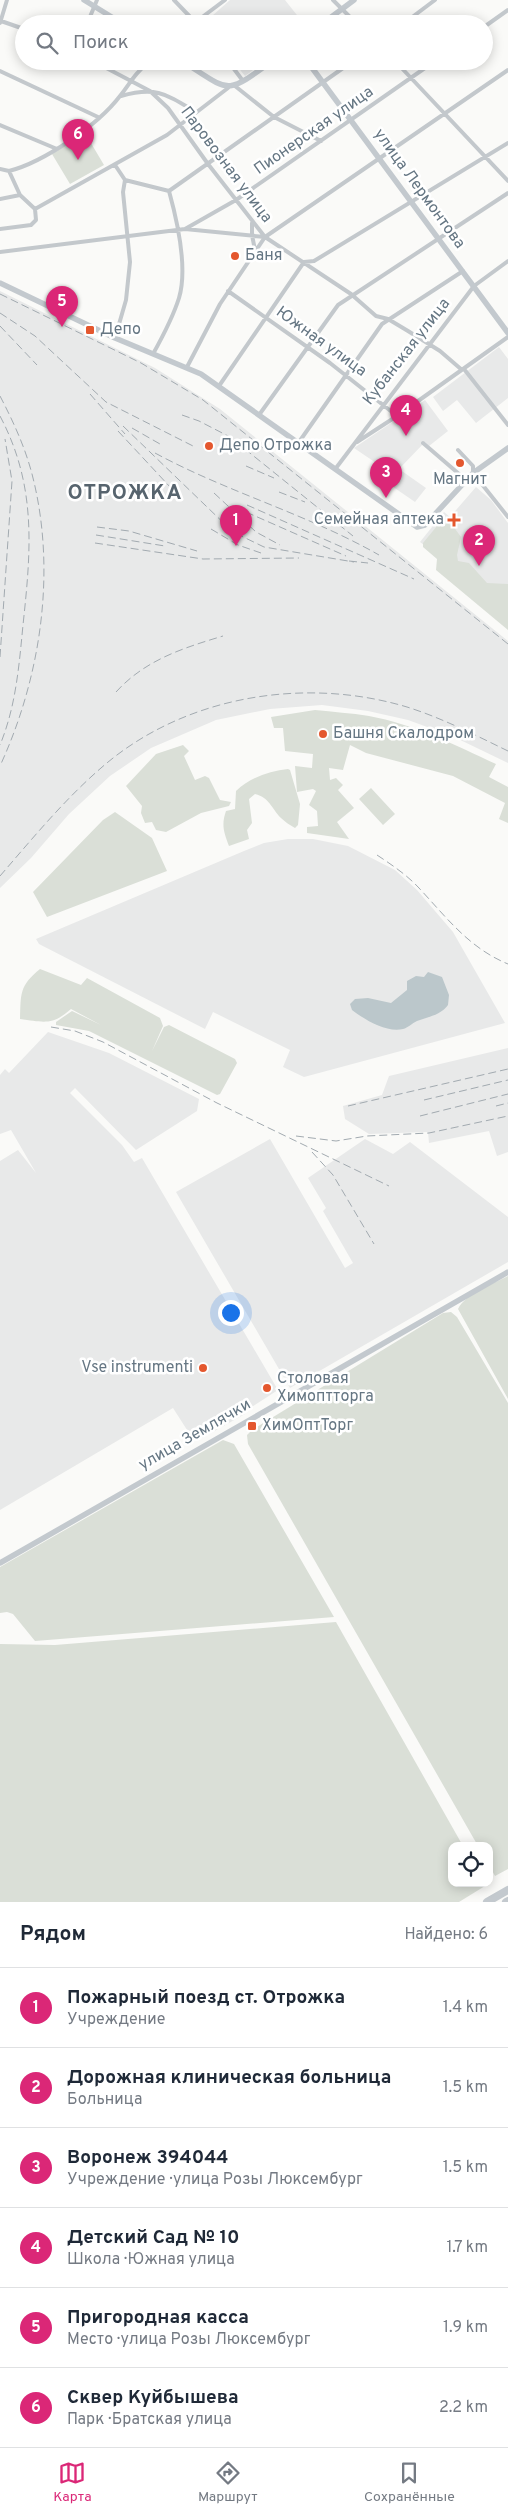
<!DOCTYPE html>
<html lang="ru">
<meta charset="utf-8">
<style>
body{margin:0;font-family:Overpass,sans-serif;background:#f2f2f3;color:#1f2937}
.controls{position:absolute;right:15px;bottom:15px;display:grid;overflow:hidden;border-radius:10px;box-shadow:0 2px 12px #0003}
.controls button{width:45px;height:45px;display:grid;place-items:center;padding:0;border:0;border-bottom:1px solid #e0e1e3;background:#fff;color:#1f2937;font:25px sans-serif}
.you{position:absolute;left:230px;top:1312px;width:18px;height:18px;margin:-12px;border:4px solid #fff;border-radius:50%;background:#1a73e8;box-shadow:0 0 0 8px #1a73e833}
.badge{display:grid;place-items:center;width:32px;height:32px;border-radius:50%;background:#db2777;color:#fff;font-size:16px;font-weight:700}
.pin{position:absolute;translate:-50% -41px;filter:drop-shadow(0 1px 2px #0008)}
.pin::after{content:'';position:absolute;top:26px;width:18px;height:15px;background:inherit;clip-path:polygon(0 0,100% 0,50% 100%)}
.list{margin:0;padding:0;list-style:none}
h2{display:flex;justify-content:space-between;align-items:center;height:65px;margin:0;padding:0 20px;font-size:21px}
h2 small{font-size:16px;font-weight:400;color:#747a83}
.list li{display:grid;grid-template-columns:32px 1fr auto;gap:15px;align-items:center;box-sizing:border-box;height:80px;padding:0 20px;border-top:1px solid #e0e1e3}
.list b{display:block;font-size:19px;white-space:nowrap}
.list p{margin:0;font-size:16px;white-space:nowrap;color:#747a83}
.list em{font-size:16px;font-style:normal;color:#747a83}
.icon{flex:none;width:28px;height:28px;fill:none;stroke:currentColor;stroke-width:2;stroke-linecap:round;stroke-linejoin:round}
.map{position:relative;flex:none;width:508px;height:1902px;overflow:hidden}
.search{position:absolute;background:#fff;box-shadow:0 2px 12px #0003;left:15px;right:15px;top:15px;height:55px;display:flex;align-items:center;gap:12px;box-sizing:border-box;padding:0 18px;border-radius:28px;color:#747a83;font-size:19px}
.sheet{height:545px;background:#fff}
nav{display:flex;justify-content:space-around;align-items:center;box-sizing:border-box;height:70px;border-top:1px solid #e0e1e3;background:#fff;font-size:14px;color:#747a83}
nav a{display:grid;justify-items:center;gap:2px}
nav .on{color:#db2777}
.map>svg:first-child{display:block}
.built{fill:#e8e9e9}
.green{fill:#dadfd7}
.water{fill:#bbc7cb}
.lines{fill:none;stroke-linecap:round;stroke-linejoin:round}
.street{stroke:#c3c8cc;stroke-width:4}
.secondary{stroke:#c3c9ce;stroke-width:5.5}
.highway{stroke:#c3c9ce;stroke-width:8}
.rail{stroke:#a2aab0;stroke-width:1;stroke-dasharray:8 4;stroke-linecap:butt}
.poi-dot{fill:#e4572e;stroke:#fff;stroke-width:2}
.labels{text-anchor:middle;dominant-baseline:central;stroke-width:5;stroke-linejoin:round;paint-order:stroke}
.street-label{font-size:16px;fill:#657683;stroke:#fff}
.poi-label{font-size:16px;fill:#657683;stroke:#fff;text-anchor:start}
.district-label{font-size:21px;font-weight:bold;letter-spacing:1px;fill:#57646e;stroke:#fff}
</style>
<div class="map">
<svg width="508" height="1902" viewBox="0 0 508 1902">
<rect width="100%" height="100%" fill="#fafaf8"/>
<!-- built -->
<path class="built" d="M230,0h55l19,24h-101z
M233,61h32l-20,15z
M0,291l155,77 65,41 288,232v122l-56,-27 -44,-16 -40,-9 -46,-6 -52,4 -54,11 -65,28 -41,28 -41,38 -38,44 -31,30z
M499,347l9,12v39l-32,25 -19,-23 -14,11 -10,-14z
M425,400l23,31 -19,15 -4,-4 -26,27 27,19 -11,14 -29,-20 3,-4 -17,-11 3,-4 7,4 -28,-19z
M476,487l15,13 17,23v87l-88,-68 24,-30 6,5z
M288,839h25l35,7 47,24 22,20 36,42 52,91 -201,54 -21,-10 7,-17 -77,-38 -8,17 -166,-85 -3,-5 208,-88 20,-8z
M48,1032l61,21 90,46 -2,12 -61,39 -61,-62 -5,5 52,52 12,17 8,-4 136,232 -34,22 1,2 -43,24 -6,-9 -7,4 -16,-25 -173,102v-349l18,-11 18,23 -25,-43 -11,4v-59l5,-6 4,4z
M508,1048v104l-11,4 -8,-25 -60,12 -1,-11 -59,2 -24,-15 -2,-13 39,-11 7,-19z
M270,1139l75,129 8,-5 -30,-52 3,-3 -18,-30 57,-39 28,15 17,-12 98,75v45l-218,126 -114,-196z"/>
<!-- green -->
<path class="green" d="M85,133l19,32 -34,19 -18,-30z
M444,522l9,4 8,11 -4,18 1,6 11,2 18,20 21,1v46l-72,-60 1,-11 -14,-12v-4l14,-17z
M315,710c18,2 36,3 54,6 44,8 86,29 127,48l-7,13 19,10v36l-9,-4 6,-16 -52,-27 -87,-23 -16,-8 -7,25 -14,-2 1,12 6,-2 7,7 -5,5 16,18 -17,14 12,17 -42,-6v-6l11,-1 -1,-15 -8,-6 7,-14 -3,-2 -16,3 -2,-26 17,2 1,-14 -28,-3 -2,-23h-9l-3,-11z
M183,745l6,6 -5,5 11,24 10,-4 4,2 11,22 11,2 -2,4 -28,7 -35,19 -10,-2 -4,-8 -7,1 -4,-10 1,-7 -16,-20 30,-32z
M288,769l2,1 10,34 -2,21 -3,3c-5,-3 -10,-6 -14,-10 -10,-10 -11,-20 -26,-24l-6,5 3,24 -5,7 2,9 -20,7c-5,-13 -8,-21 -3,-35l9,-2 1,-18c13,-13 33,-20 52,-22z
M371,788l24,26 -12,11 -24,-26z
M115,812l37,26 15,33 -120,46 -14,-25 70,-72z
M40,969l41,16 6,-7 73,40 3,8 -11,25 12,-24 5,-2 66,34 2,4 -17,31 -3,1 -128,-64 -33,-6v-3l16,-11 29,14 -30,-16c-19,17 -27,13 -51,10 1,-25 -1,-33 20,-50z
M508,1276v123l-50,-90c8,-16 35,-25 50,-33z
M451,1312l6,5 51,86v466l-13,7 -6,-11v-19h-11l-230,-402 -1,-9 5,-5 191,-117z
M223,1440l11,4 100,173 -299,24 -22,-27 -6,-2 -7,1v-46z
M336,1622l127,224h-11v37h32l1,3 -26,16h-459v-258l55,1z"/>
<!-- water -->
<path class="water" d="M428,972l14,5 7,18 -1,10c-7,10 -20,12 -31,16 -5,2 -9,7 -14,8 -16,4 -38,-9 -51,-19l-2,-6 5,-5 13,-1 23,5 16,-13v-9l9,-5 8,1z"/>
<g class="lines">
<!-- street -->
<path class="street" d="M174,0l23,24
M333,0l24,24
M1,21l23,8
M0,23l7,-23
M87,24l10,-24
M193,24l32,-24
M403,24l32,-24
M484,27l24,-17
M93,61l57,30 18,17 40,56 57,73 86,57 25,22 12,3 20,12 32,20 22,19
M228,61l15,20
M395,61l113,120
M0,71l98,46
M235,86l39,31 47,24
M121,96c35,-10 45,-2 75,16
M0,125l57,24
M115,165l10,15 44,11c8,29 19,77 10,107 -6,19 -16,38 -26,56
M0,169l9,2 11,24
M9,171c35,-9 89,-46 111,-75 12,-15 13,-21 30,-35
M169,191l184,-130
M0,199l20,-4 15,14 132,-74 61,-47
M252,223v12l3,15
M0,229l31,-4 5,-5 -1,-11
M185,229l80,8
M0,252l185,-23 51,-29 199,-139
M228,291l102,72 67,53
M115,338l11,-38 4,-38 -7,-70 2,-12
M187,367l33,-63 45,-67 243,-167
M464,369l44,56
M219,386l85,-124 10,-1 194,-118
M259,415l79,-110 170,-112
M299,442l83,-118 81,-53
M357,442l40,-26 111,-79
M423,443l43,37
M458,450l15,16v7l35,44
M336,468l138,-182 34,-25"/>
<!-- secondary -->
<path class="secondary" d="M84,0l39,24
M322,24l32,-24
M182,61c49,31 42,35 90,0
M307,61l201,272
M0,283l115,55 86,36 216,153 8,-2 48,-52 35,-25
M0,1563l508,-291"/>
<!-- highway -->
<path class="highway" d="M487,1902l21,-12
M506,1902l2,-1"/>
<!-- rail -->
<path class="rail" d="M0,294l141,69 62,37 305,244
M0,313l35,23 71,66 87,44
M0,326l37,39
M90,394l35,40
M0,396c13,25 25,51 32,78 25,96 9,203 -32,292
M182,415l17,6 31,16 123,99
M0,416c37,70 31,134 23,209 -4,41 -7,81 -23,120
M123,426l110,106 31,15 90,15
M132,428l28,16
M118,431l53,57
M155,453c72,39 152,61 224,102
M246,466l28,12
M279,492l26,10
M214,493l42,39 24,13
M247,505l167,74
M246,512l100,44
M97,527l32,4 68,20
M211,529l27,16 23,8
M96,535l69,11
M95,543l108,16 96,-1
M349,561l19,2
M0,657l12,-176 -7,-42
M116,692c29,-32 67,-44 107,-56
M377,855c15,10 30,20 42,33 28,30 50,60 89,76
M0,876c32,-37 64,-76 101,-108 82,-72 203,-92 306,-61 35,11 68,28 101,44
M51,1027l24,4 28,11 114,61 172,83
M424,1100l84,-20
M348,1106l160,-37
M496,1106l12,-3
M420,1116l88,-22
M296,1136l40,5 31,-5 62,-3 79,-17
M312,1152l21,23 41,69"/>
</g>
<!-- markers -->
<g class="poi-dot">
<circle cx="235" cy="256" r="5"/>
<rect x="85" y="325" width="10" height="10" rx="2.5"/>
<circle cx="209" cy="446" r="5"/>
<circle cx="460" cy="463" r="5"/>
<path d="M451.5 512.5h5v5h5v5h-5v5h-5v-5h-5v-5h5z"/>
<circle cx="323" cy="734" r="5"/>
<circle cx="203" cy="1368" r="5"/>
<circle cx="267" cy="1388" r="5"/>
<rect x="247" y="1421" width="10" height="10" rx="2.5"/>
</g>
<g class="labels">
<!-- street labels -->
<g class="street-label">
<text transform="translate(314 131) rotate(-35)">Пионерская улица</text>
<text transform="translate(226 165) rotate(53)">Паровозная улица</text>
<text transform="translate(419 189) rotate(54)">улица Лермонтова</text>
<text transform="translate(321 342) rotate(36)">Южная улица</text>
<text transform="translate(407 352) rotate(-52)">Кубанская улица</text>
<text transform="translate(195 1435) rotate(-30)">улица Землячки</text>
</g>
<!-- poi labels -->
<g class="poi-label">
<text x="245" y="256">Баня</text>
<text x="100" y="330">Депо</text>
<text x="219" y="446">Депо Отрожка</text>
<text x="460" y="480" text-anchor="middle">Магнит</text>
<text x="444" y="520" text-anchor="end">Семейная аптека</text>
<text x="333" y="734">Башня Скалодром</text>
<text x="193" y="1368" text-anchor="end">Vse instrumenti</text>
<text x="277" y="1379">Столовая<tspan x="277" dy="18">Химоптторга</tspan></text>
<text x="262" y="1426">ХимОптТорг</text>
</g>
<!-- district labels -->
<g class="district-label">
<text x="125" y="493">ОТРОЖКА</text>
</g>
</g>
</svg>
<div class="controls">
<button><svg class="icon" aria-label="locate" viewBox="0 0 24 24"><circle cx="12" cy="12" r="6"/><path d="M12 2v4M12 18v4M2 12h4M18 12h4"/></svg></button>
</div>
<div class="you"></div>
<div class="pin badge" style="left:236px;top:546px">1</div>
<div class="pin badge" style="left:479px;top:566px">2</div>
<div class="pin badge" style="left:386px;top:498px">3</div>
<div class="pin badge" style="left:406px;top:436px">4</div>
<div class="pin badge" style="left:62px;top:327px">5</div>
<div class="pin badge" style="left:78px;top:160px">6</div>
<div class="search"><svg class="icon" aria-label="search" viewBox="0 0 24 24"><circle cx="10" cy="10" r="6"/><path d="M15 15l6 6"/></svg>Поиск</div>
</div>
<section class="sheet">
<h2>Рядом<small>Найдено: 6</small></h2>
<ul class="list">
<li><span class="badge">1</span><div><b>Пожарный поезд ст. Отрожка</b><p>Учреждение</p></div><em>1.4 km</em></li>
<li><span class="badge">2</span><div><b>Дорожная клиническая больница</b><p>Больница</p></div><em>1.5 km</em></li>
<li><span class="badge">3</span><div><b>Воронеж 394044</b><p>Учреждение · улица Розы Люксембург</p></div><em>1.5 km</em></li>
<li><span class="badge">4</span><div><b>Детский Сад № 10</b><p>Школа · Южная улица</p></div><em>1.7 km</em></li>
<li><span class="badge">5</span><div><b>Пригородная касса</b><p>Место · улица Розы Люксембург</p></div><em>1.9 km</em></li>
<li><span class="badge">6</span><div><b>Сквер Куйбышева</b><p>Парк · Братская улица</p></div><em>2.2 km</em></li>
</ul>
</section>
<nav>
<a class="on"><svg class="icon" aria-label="map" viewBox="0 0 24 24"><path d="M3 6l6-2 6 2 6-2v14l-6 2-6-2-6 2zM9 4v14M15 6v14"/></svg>Карта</a>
<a><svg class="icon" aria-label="directions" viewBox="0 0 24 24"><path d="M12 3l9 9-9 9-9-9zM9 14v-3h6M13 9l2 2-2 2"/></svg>Маршрут</a>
<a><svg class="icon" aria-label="saved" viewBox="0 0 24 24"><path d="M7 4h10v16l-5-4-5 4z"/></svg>Сохранённые</a>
</nav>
